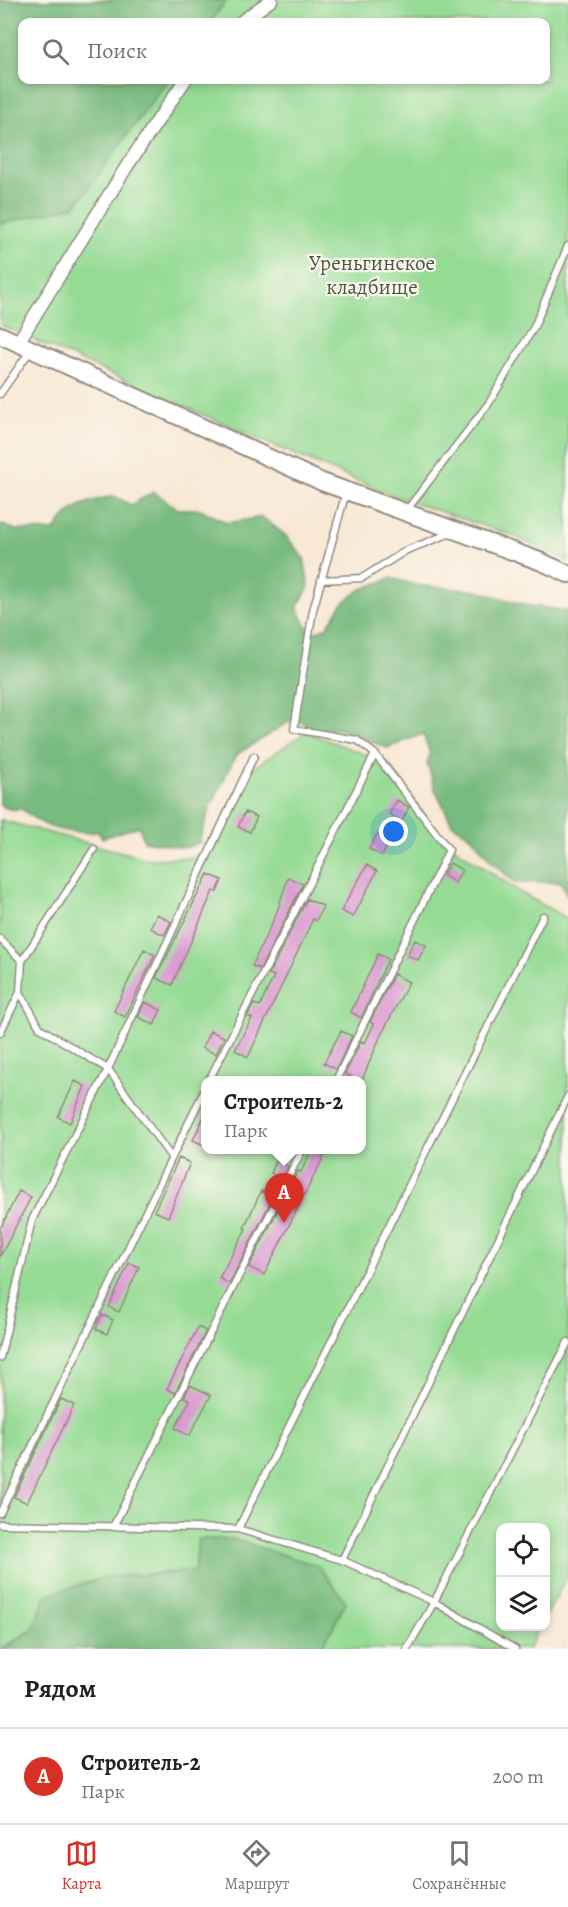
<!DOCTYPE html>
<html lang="ru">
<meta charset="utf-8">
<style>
body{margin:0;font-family:Alegreya,serif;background:#f6f6f6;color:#202124}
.controls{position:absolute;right:18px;bottom:18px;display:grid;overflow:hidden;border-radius:12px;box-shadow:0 3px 9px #0003}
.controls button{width:54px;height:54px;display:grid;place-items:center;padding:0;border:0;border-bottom:2px solid #e0e0e0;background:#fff;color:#202124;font:30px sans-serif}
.you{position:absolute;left:394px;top:832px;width:21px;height:21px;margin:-15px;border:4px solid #fff;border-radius:50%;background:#1a73e8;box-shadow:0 0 0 9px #1a73e833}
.badge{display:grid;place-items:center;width:39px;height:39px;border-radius:50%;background:#d93025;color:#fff;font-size:20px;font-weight:700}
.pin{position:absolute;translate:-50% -50px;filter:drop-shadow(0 2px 3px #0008)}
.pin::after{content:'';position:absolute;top:32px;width:21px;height:18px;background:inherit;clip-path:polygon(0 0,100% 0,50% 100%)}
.popup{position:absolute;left:201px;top:1076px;width:165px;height:78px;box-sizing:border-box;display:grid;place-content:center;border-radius:12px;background:#fff;filter:drop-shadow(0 2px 4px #0005);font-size:20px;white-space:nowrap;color:#757577}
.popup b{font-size:22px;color:#202124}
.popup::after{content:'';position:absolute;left:50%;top:100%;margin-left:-12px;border:12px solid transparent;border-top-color:#fff}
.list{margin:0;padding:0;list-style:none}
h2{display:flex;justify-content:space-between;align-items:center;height:78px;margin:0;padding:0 24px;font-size:26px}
h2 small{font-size:20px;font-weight:400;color:#757577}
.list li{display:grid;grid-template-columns:39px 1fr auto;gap:18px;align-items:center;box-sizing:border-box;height:96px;padding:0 24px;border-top:2px solid #e0e0e0}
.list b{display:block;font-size:22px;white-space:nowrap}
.list p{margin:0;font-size:20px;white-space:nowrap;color:#757577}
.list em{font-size:20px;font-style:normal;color:#757577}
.icon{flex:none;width:33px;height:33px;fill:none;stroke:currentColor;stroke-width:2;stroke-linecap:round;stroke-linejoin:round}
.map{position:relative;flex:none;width:568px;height:1649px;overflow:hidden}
.search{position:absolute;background:#fff;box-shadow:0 3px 9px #0003;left:18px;right:18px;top:18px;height:66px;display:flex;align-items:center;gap:15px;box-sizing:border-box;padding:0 21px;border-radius:12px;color:#757577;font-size:22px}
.sheet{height:174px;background:#fff}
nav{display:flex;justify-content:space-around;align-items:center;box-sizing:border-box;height:84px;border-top:2px solid #e0e0e0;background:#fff;font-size:16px;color:#757577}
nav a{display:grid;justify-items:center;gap:3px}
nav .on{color:#d93025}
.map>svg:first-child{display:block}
.green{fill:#95db94;stroke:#608360;stroke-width:1.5;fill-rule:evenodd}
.forest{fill:#78bb7e;stroke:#527354;stroke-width:1.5}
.building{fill:#db98d1}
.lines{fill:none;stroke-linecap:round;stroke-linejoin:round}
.lane-casing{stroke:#928a80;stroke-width:9}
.street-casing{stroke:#928a80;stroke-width:15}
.secondary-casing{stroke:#928a80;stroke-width:20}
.lane{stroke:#fff;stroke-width:6}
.street{stroke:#fff;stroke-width:12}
.secondary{stroke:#fff;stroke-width:16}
.labels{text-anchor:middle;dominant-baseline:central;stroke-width:4.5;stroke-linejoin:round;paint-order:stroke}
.park-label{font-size:21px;fill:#465745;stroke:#fbf7ec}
</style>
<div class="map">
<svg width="568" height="1649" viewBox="0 0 568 1649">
<rect width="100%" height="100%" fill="#fbf7ec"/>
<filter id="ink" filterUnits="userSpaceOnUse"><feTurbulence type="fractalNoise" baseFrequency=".0167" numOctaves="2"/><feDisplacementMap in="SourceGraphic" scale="12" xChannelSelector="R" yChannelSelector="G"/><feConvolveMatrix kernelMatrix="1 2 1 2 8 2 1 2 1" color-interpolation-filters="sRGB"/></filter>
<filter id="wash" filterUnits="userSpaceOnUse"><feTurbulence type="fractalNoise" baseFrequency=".008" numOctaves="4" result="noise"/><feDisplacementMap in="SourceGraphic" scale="24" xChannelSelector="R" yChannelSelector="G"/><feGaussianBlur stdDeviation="1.35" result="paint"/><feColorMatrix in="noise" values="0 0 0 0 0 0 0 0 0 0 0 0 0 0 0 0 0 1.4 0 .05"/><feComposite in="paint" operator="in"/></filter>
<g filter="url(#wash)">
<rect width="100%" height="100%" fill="#f8e8d4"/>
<!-- green -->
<path class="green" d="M0,0h568v561l-54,-25 -120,-40 -115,-48 -279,-123zM22,22h524v58h-524z
M306,732l82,31 52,75 83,56 45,25v655l-22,42v-88h-46v98l40,1 -12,22h-207l25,-47 -113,-63h-34l-4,32 -88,6 -60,18 -14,34 -33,20v-829l148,39 57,-2 42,-85zM206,1080h156v70h-156z"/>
<!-- forest -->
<path class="forest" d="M0,0h227l-17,22h-188v58h146l-93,126 -75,18z
M154,492l24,17h22l27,14 35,-6 22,17 20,24 5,29 -12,20 14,27 16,-7 15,-23 18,-14 31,-12 25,7 62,6 47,14 43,6v286l-7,-15 -46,1 -24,-22 -20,-25 -19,-12 -17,-35 -8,-26 3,-9 -7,-20 -36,14 -48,-19h-22l-24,-10 -57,36 -27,55 -10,33 -14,5 -41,-7 -5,-15 -37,12 -3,-6c-31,2 -54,-2 -77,-23h-13l-9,-4v-281l16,6 39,1c13,-25 34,-30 59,-35l17,9z
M198,1539h35l85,27 28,36 -25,47h-318l30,-20 13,-34 61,-18 88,-6z"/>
<g id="blocks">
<!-- building -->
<path class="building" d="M397,800l12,7 -7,14 -13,-7z
M245,812l12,5 -7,15 -12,-5z
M377,834l13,6 -8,16 -13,-7z
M450,863l12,7 -7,13 -12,-8z
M367,865l10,6 -24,46 -12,-6z
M208,874l14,6 -5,12 -4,-1 -41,94 -16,-7z
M288,877l15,7 -43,85 -8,-3 25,-54z
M307,899l16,7 -7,15 -3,-2 -65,138 -13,-7 17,-32 -5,-2 7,-12 6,2 14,-30 -5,-2z
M157,914l14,8 -7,13 -14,-7z
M415,940l11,5 -8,15 -11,-5z
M144,949l11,6 -30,62 -11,-6z
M378,954l10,5 -27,59 -10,-6z
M394,974l15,8 -29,55 -18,43h-5l-12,-6 16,-33 4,2 9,-19 -4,-2z
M145,1002l16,8 -7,15 -16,-8z
M210,1031l14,6 -8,17 -14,-6z
M341,1031l11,5 -16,33 -12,-6z
M75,1081l10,5 -15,37 -12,-6z
M206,1112v34l-13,-6z
M312,1149l12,7 -60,119 -15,-8 33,-65 2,1 10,-18 -3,-2 7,-12 3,1z
M179,1158l11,5 -22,54 -14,-6z
M277,1160l11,6 -6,13 -11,-6z
M19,1191l12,6 -31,60v-28z
M261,1191l12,6 -44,87 -10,-6 27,-49 -2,-1z
M129,1263l10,4 -20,45 -10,-5z
M102,1315l11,5 -6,14 -11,-5z
M198,1327l8,4 -31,62 -8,-4z
M190,1385l21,10 -22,41 -14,-8 15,-28 -6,-3z
M61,1399l13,6 -47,98 -13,-6z"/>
</g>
</g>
<g filter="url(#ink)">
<use href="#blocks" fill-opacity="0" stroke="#928a80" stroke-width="1.5"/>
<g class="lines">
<defs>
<path id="lane" d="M0,394l30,-43
M406,511l83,-108 45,-76 34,-81
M321,580l41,-2 45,-28 44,-17
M0,939l22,22 -2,31 20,36 68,41 63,88
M22,961l72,-112
M0,1033l20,-41
M209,1080l166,-326 -18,-14 -63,-11 19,-119 33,-118
M336,1080l113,-230 -74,-96
M0,1358l32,-138 76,-151 146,-313
M0,1513l206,-426
M0,1524l238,5 104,31 92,42 81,47
M113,1527l189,-377
M238,1529l305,-613
M342,1560l226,-464
M407,1649l27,-47 134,-260"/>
<path id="street" d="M241,22l30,-22
M17,344l110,-178 58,-86"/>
<path id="secondary" d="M0,335l322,147 220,80 26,12"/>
</defs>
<!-- lane casing -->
<use href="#lane" class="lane-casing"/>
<!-- street casing -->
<use href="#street" class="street-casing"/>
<!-- secondary casing -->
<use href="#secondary" class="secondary-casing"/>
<!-- lane -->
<use href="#lane" class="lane"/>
<!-- street -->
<use href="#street" class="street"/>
<!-- secondary -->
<use href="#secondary" class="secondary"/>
</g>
</g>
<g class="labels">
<!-- park labels -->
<g class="park-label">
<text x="372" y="263">Уреньгинское<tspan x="372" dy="24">кладбище</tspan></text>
</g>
</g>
</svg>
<div class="controls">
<button><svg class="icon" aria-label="locate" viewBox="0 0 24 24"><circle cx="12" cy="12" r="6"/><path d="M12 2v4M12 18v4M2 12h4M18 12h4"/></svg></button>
<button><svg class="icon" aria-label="layers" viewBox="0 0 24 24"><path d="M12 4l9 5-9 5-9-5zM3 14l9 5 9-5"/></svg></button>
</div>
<div class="you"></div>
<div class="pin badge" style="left:284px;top:1223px">A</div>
<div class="popup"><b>Строитель-2</b>Парк</div>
<div class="search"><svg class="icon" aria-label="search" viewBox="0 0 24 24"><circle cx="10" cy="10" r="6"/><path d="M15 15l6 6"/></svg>Поиск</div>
</div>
<section class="sheet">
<h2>Рядом<small></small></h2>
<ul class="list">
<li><span class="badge">A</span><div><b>Строитель-2</b><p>Парк</p></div><em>200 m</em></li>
</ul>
</section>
<nav>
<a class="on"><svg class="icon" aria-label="map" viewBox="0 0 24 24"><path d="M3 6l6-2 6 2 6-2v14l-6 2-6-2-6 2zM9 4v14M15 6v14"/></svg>Карта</a>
<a><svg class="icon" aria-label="directions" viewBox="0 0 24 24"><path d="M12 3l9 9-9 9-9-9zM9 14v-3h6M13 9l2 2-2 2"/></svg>Маршрут</a>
<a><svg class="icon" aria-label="saved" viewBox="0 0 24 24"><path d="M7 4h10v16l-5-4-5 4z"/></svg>Сохранённые</a>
</nav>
